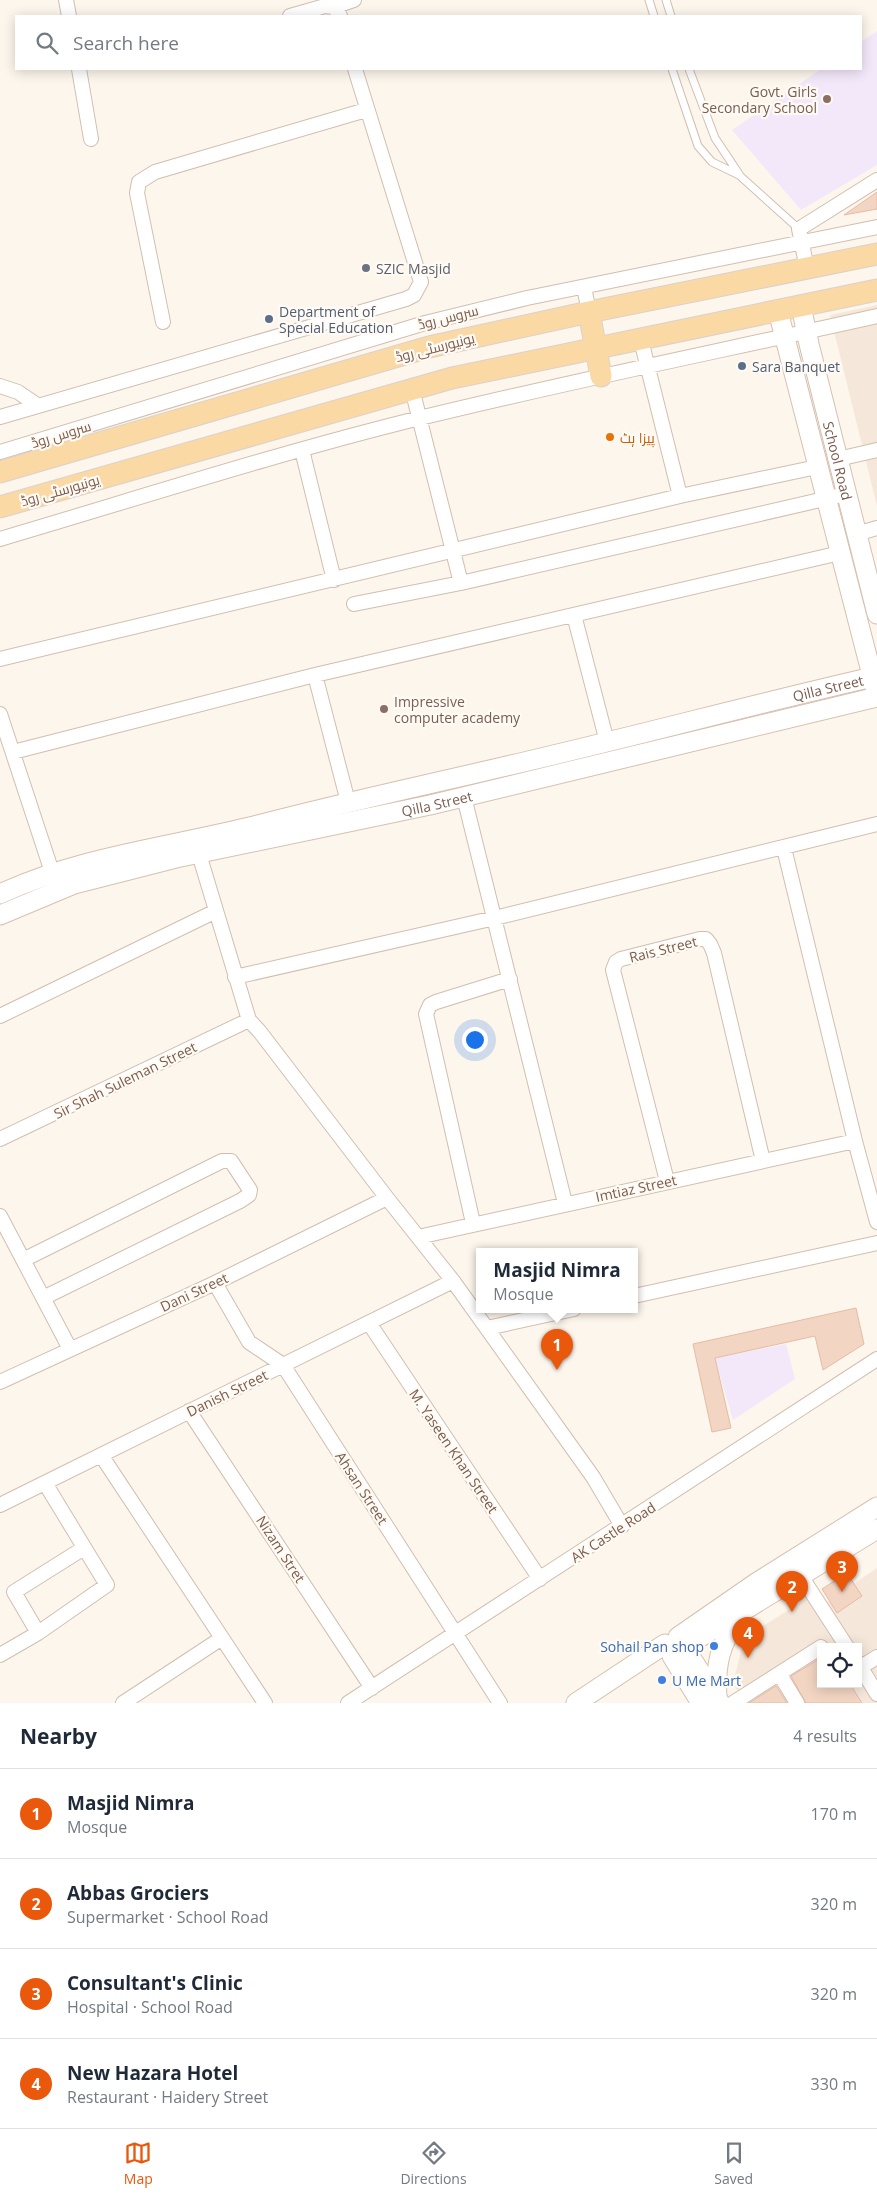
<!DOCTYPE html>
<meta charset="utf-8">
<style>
body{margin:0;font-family:"Open Sans",Cairo,sans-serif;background:#f6f6f7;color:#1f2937}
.controls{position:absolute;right:15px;bottom:15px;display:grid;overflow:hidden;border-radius:0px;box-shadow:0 2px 12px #0003}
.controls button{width:45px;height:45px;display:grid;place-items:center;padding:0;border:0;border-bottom:1px solid #e0e1e3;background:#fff;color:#1f2937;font:25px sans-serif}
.you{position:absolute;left:474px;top:1039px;width:18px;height:18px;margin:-12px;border:4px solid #fff;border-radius:50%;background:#1a73e8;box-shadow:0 0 0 8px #1a73e833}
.badge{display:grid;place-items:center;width:32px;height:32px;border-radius:50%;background:#ea580c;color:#fff;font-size:16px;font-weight:700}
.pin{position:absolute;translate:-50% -41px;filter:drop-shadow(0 1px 2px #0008)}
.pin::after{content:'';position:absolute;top:26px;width:18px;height:15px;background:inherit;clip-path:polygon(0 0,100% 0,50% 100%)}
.popup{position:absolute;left:476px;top:1248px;width:162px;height:65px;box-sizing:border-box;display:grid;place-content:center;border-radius:0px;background:#fff;filter:drop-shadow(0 1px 4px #0005);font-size:16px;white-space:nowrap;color:#747a83}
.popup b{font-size:19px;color:#1f2937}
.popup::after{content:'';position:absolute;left:50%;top:100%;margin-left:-10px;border:10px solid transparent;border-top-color:#fff}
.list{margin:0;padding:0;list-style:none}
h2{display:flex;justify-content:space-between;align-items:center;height:65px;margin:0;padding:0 20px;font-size:21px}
h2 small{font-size:16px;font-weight:400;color:#747a83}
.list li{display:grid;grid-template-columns:32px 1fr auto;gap:15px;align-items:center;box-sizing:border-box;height:90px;padding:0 20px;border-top:1px solid #e0e1e3}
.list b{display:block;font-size:19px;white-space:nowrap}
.list p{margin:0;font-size:16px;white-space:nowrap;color:#747a83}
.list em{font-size:16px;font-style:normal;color:#747a83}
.icon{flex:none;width:28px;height:28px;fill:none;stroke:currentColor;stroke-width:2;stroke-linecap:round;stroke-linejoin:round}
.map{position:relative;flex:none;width:877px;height:1703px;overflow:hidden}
.search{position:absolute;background:#fff;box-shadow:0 2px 12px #0003;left:15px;right:15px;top:15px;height:55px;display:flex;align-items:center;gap:12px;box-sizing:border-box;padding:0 18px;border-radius:0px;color:#747a83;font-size:19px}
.sheet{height:425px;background:#fff}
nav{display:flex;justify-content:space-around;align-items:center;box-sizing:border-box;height:70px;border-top:1px solid #e0e1e3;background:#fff;font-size:14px;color:#747a83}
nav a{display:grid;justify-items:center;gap:2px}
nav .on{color:#ea580c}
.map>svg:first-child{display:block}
.residential{fill:#f5e8da;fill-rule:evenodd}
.education{fill:#f3e8fa}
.building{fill:#f3d5c3;stroke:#e6bba3}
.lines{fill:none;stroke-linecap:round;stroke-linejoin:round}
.lane-casing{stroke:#d1beb0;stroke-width:9}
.street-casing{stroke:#d1beb0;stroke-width:16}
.secondary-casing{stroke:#d6c0b0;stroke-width:21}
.primary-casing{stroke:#dad1cd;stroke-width:23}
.lane{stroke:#fff;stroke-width:7}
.street{stroke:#fff;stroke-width:14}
.secondary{stroke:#fff;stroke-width:19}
.primary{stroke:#fbd9a5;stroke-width:21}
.education-dot{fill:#8d6e63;stroke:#fffaf3;stroke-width:2}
.worship-dot{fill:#6b7280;stroke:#fffaf3;stroke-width:2}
.service-dot{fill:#5c6f8a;stroke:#fffaf3;stroke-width:2}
.food-dot{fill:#e8710a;stroke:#fffaf3;stroke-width:2}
.shop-dot{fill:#3f7fe0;stroke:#fffaf3;stroke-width:2}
.labels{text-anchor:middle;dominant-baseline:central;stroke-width:4.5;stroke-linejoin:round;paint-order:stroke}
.education-label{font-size:14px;fill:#785e54;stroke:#fffaf3;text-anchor:end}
.worship-label{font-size:14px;fill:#5b616d;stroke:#fffaf3;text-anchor:start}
.service-label{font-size:14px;fill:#4e5e75;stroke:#fffaf3;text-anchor:start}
.street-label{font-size:14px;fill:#7a5c4d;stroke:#fffaf3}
.food-label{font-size:14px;fill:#c56008;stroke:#fffaf3;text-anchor:start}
.shop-label{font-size:14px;fill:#366cbe;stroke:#fffaf3;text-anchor:end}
</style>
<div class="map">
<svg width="877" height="1703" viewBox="0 0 877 1703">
<rect width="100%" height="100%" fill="#fdf6ec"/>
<!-- residential -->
<path class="residential" d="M877,305v201l-47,-191z
M877,1568v135h-116l-9,-14 -11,7 -8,-12 11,-46 65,-41 8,12zM821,1647h37v37h-37z"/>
<!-- education -->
<path class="education" d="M877,31v134l-76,45 -69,-80 89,-61h40v-27z
M786,1344l9,35 -62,41 -18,-62z"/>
<!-- building -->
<path class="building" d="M877,192v17l-33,6z
M856,1308l8,36 -41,26 -8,-34 -100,22 16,70 -19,4 -19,-88z
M847,1573l15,23 -25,17 -15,-24z
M821,1658v26h29l12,19h-56l-15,-27z
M776,1686l11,17h-38z"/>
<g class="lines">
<defs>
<path id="lane" d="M649,0l5,16
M666,0l5,16
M672,69l26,77 14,16 27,13 60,54
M689,69l26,69 24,36"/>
<path id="street" d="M66,0l3,16
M334,7l20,-7
M290,16l35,-10 9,1 6,9
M79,69l12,70
M807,269l-8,-40 78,-49
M584,287l5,25
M163,322l-26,-129 2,-11 16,-10 211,-62
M641,340l39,156
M0,386l18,6 19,13
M412,389l49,194
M0,417l406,-118 8,-4 7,-13 -66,-213
M302,450l32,130
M0,452l425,-129 102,-25 350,-71
M838,459l39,-9
M856,534l21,-6
M0,539c139,-41 278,-86 420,-121 151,-37 305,-68 457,-102
M354,604l107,-21 385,-89
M574,615l33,127
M0,659l680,-163 137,-29
M315,675l33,127
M0,714l52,158
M13,752l302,-77 525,-122
M464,797l101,406
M784,848l71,293 22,81
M199,854l50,166 11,12 127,166 66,83 140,196 29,49
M235,977l260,-59 382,-94
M0,1016l216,-105
M0,1139l249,-119
M667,1181l-54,-211 3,-8 5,-3 79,-20h6l4,5 4,9 49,208
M0,1216l70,133
M473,1223l-47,-209 4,-9 6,-3 74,-23
M418,1237l437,-96
M23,1260l199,-99h9l19,29 -1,5 -9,6 -197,97
M215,1283l34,59 34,23 217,338
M634,1296l243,-53
M369,1323l171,256
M487,1328l87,-19
M0,1382l215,-99 172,-85
M189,1411l183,277
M101,1455l164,248
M0,1505l453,-224
M801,1576l46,71
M38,1633l-24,-41 70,-44
M0,1655l38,-22 69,-48 -62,-102
M858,1663l19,31
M861,1667l16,-10
M780,1675l17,28
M123,1703l99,-65
M348,1703l529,-344
M733,1703l88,-56"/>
<g id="secondary">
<path id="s1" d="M801,306l8,38 68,270"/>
<path d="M778,311l97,376"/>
<path id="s2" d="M0,894c82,-38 171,-47 258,-69 84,-22 168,-40 253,-60 122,-28 243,-61 366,-89"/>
<path id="s3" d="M0,915l74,-31 102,-26 254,-53 447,-108"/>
<path d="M678,1637l78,-54 121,-76"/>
<path d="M672,1656l29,47"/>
<path d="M717,1697c-2,-31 3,-55 22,-79"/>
<path d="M576,1703l89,-59"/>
<path d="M720,1703l-36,-56 193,-118"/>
</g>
<path id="primary" d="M589,312l12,64
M0,472l429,-125 160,-35 288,-58
M0,507l452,-129 425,-88"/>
</defs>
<!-- lane casing -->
<use href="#lane" class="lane-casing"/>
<!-- street casing -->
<use href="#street" class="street-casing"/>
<!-- secondary casing -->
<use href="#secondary" class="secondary-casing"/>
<!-- primary casing -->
<use href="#primary" class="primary-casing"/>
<!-- lane -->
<use href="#lane" class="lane"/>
<!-- street -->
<use href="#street" class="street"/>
<!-- secondary -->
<use href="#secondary" class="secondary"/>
<!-- primary -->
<use href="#primary" class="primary"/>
</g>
<!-- markers -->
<g class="education-dot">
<circle cx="827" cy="99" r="5"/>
<circle cx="384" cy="709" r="5"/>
</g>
<circle class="worship-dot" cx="366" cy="268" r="5"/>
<g class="service-dot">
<circle cx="269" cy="319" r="5"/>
<circle cx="742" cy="366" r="5"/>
</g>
<circle class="food-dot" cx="610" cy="437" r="5"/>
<g class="shop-dot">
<circle cx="714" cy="1646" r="5"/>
<circle cx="662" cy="1680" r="5"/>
</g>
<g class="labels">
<!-- education labels -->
<g class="education-label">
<text x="817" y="91">Govt. Girls<tspan x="817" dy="16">Secondary School</tspan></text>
<text x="394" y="701" text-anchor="start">Impressive<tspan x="394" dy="16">computer academy</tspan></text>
</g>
<!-- worship labels -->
<g class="worship-label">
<text x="376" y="268">SZIC Masjid</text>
</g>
<!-- service labels -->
<g class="service-label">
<text x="279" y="311">Department of<tspan x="279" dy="16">Special Education</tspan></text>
<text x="752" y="366">Sara Banquet</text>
</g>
<!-- street labels -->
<g class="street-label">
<text transform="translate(448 317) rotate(-14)">سروس روڈ</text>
<text transform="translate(435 347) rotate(-14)">یونیورسٹی روڈ</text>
<text transform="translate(61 434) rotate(-17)">سروس روڈ</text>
<text stroke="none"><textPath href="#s1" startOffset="159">School Road</textPath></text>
<text transform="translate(60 490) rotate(-16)">یونیورسٹی روڈ</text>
<text stroke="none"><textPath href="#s2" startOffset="854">Qilla Street</textPath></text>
<text stroke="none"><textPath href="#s3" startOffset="452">Qilla Street</textPath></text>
<text transform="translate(663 949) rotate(-14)">Rais Street</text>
<text transform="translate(125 1080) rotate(-26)">Sir Shah Suleman Street</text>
<text transform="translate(636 1188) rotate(-12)">Imtiaz Street</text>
<text transform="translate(194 1292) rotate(-25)">Dani Street</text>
<text transform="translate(227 1393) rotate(-26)">Danish Street</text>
<text transform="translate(454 1451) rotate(56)">M. Yaseen Khan Street</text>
<text transform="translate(362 1488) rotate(57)">Ahsan Street</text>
<text transform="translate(613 1532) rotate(-33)">AK Castle Road</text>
<text transform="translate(281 1549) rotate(57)">Nizam Stret</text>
</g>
<!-- food labels -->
<g class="food-label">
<text x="620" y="437">پیزا ہٹ</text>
</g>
<!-- shop labels -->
<g class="shop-label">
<text x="704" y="1646">Sohail Pan shop</text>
<text x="672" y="1680" text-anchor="start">U Me Mart</text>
</g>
</g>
</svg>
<div class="controls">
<button><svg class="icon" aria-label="locate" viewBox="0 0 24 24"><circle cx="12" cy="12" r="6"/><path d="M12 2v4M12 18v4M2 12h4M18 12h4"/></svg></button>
</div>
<div class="you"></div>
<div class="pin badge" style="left:557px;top:1370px">1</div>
<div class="popup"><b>Masjid Nimra</b>Mosque</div>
<div class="pin badge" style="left:792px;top:1612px">2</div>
<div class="pin badge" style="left:842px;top:1592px">3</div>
<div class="pin badge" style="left:748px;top:1658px">4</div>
<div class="search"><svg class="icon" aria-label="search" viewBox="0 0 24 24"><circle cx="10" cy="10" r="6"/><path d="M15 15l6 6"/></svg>Search here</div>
</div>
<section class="sheet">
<h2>Nearby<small>4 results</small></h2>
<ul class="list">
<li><span class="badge">1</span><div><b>Masjid Nimra</b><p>Mosque</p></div><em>170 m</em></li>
<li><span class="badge">2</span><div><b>Abbas Grociers</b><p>Supermarket · School Road</p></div><em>320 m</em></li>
<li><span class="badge">3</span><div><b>Consultant's Clinic</b><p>Hospital · School Road</p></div><em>320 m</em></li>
<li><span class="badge">4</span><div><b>New Hazara Hotel</b><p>Restaurant · Haidery Street</p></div><em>330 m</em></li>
</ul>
</section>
<nav>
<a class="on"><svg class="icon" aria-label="map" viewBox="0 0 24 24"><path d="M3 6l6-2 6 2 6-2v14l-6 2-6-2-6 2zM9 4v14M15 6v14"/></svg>Map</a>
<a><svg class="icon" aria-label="directions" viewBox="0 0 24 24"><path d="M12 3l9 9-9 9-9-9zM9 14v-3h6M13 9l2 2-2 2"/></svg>Directions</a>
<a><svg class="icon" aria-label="saved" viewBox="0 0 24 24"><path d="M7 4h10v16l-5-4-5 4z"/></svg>Saved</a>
</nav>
